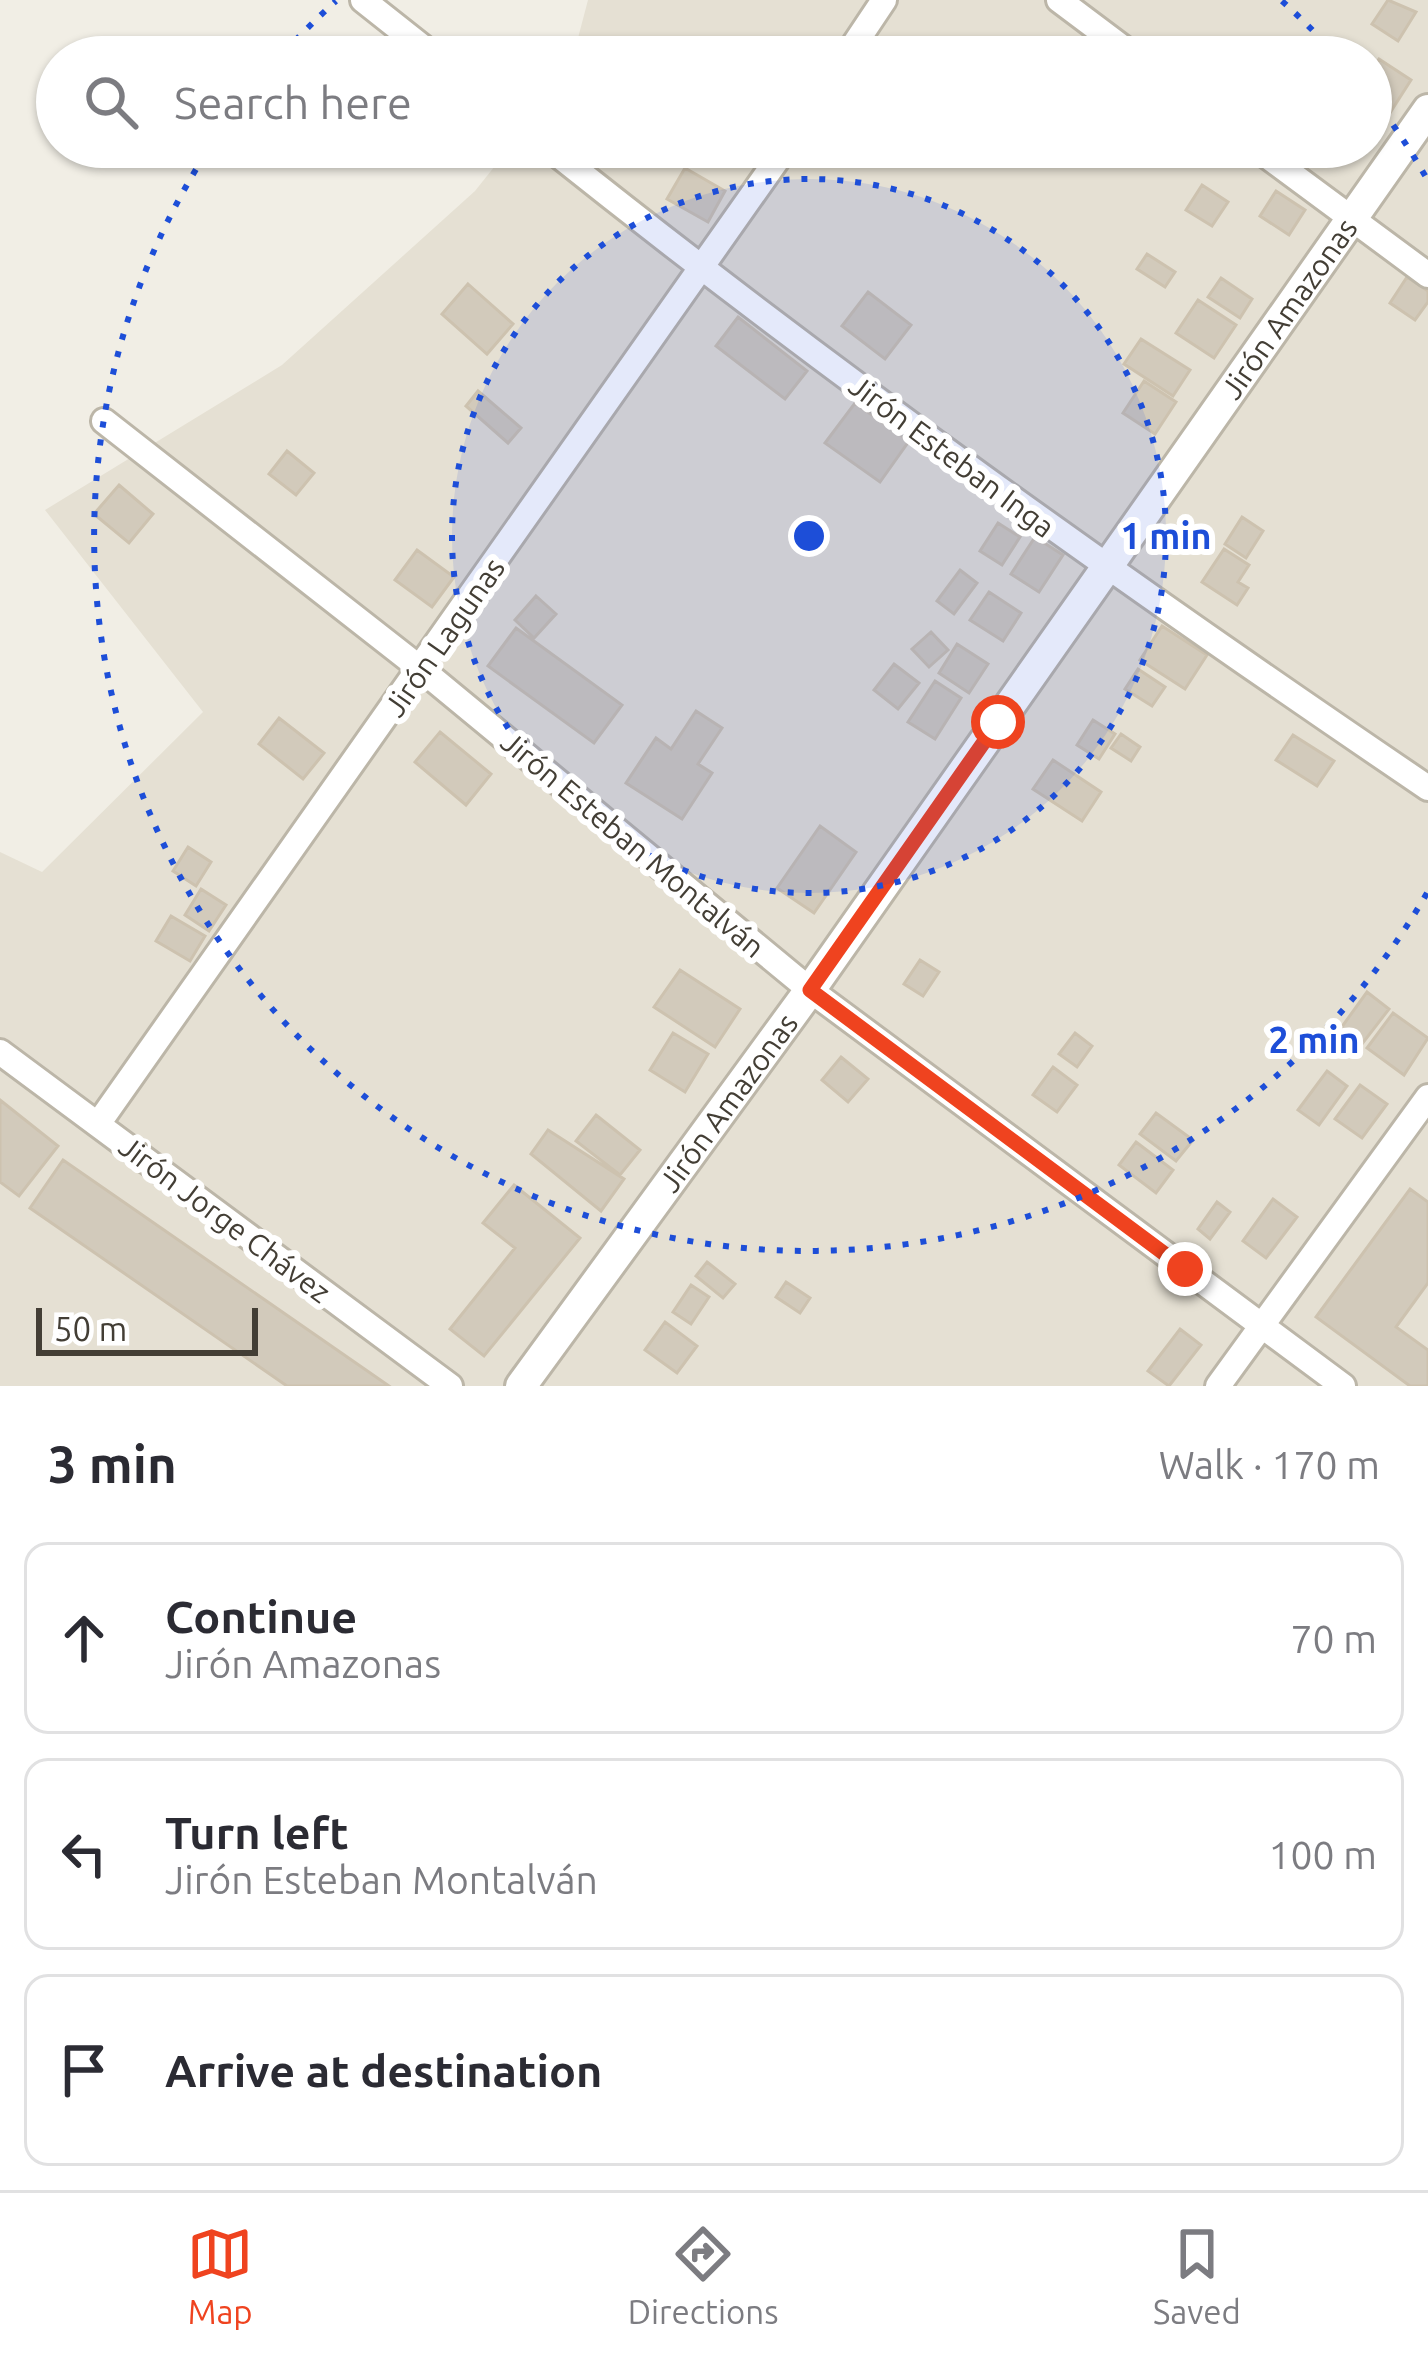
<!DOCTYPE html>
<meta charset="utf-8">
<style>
body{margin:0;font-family:Ubuntu,sans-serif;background:#f7f7f7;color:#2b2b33}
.scale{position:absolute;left:36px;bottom:30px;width:222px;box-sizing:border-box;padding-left:12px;border:6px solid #433e35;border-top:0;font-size:33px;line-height:42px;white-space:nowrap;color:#433e35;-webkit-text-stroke:9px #fff;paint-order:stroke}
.stop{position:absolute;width:36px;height:36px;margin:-27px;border:9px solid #ef431f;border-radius:50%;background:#fff}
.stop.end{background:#ef431f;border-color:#fff;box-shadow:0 3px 12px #0008}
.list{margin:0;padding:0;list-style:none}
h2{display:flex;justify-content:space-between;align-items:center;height:156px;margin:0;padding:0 48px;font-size:51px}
h2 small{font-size:39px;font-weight:400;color:#7c7c81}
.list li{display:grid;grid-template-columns:78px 1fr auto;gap:36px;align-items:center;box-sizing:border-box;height:192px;margin:0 24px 24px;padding:0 24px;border:3px solid #e1e1e2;border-radius:24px}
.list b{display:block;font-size:45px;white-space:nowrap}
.list p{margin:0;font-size:39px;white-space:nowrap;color:#7c7c81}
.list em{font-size:39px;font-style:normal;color:#7c7c81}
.icon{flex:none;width:66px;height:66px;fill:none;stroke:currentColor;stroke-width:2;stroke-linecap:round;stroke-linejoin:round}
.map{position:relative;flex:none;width:1428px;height:1386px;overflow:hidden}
.search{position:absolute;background:#fff;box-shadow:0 3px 9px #0004;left:36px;right:36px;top:36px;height:132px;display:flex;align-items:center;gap:30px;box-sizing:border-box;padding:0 42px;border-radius:66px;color:#7c7c81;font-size:45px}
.sheet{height:804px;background:#fff}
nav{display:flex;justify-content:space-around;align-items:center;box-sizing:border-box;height:168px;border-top:3px solid #e1e1e2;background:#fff;font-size:33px;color:#7c7c81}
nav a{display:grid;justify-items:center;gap:6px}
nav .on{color:#ef431f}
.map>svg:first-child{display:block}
.residential{fill:#e5e0d3}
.building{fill:#d2cabb;stroke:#cdc2af;stroke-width:3}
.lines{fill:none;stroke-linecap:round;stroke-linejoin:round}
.minor-casing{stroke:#bcb6a8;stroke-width:30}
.tertiary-casing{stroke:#bcb6a8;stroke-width:36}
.minor{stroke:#fff;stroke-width:24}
.tertiary{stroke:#fff;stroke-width:30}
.route{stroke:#ef431f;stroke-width:15}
.ring{fill:none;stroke:#1d4ed8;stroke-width:6;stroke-dasharray:6 12}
.labels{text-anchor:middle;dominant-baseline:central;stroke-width:12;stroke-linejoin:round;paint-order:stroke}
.street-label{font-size:30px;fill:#433e35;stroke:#fff}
.centre{fill:#1d4ed8;stroke:#fff;stroke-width:6}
.ring-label{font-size:36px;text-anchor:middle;font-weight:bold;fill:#1d4ed8;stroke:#fff;stroke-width:12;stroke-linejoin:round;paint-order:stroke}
</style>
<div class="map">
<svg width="1428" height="1386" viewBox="0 0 1428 1386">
<rect width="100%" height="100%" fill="#f1eee5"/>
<!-- residential -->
<path class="residential" d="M588,0h840v1386h-1428v-534l42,20 161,-160 -158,-202 237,-145 193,-174 35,-44h861v-90h-798z"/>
<!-- building -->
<path class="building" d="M1388,0l28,12 -18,29 -26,-17z
M1379,59l32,21 -23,36 -17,-11v-34z
M685,168l40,23 -17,31 -41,-23z
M1202,185l26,17 -16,24 -26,-16z
M1276,191l29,19 -16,25 -29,-19z
M1147,254l28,18 -10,15 -28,-18z
M1407,277l21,14v11l-13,18 -25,-17z
M1221,278l31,21 -12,19 -32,-21z
M468,284l45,40 -26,30 -45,-40z
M868,292l43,33 -26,34 -43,-33z
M1198,300l38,25 -22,33 -38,-25z
M738,317l69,54 -22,28 -69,-53z
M1141,339l49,31 -17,26 -49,-32z
M1144,381l32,21 -21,32 -32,-21z
M478,391l43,37 -13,15 -42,-37z
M855,403l54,38 -29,41 -55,-39z
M287,451l27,22 -18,22 -27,-21z
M119,485l34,29 -24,29 -35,-29z
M1242,517l21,14 -17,27 -21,-14z
M998,523l22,14 -18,28 -22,-14z
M1035,537l28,18 -24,37 -28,-18z
M1224,549l25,16 -11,17 10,6 -11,17 -35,-23z
M417,550l37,27 -22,30 -37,-27z
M960,570l17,13 -23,31 -17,-13z
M989,592l32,21 -18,28 -33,-21z
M536,596l20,18 -22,24 -19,-18z
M1162,626l45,29 -22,34 -45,-29z
M516,628l106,77 -28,38 -106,-77z
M931,632l17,18 -19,17 -17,-18z
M957,644l31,20 -19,29 -30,-20z
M894,664l25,19 -21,26 -24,-19z
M1138,669l27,18 -13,19 -27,-17z
M935,681l26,17 -26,41 -27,-17z
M696,711l26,17 -24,36 14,9 -30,46 -56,-36 30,-45 15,11z
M279,718l45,35 -21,26 -44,-35z
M1093,720l22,14 -16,25 -22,-14z
M440,732l51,42 -25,31 -51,-43z
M1121,734l19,13 -9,14 -20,-13z
M1293,735l41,26 -17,25 -41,-26z
M1053,760l48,32 -19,29 -49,-32z
M820,826l36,26 -42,61 -37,-25z
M188,847l23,15 -15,24 -23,-15z
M201,889l25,16 -17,26 -24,-16z
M171,916l34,20 -15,25 -34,-20z
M920,960l19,12 -16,24 -19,-12z
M680,970l60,39 -25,38 -61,-40z
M1367,992l22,17 -27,35 -21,-16z
M1393,1013l35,25 -24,37 -37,-27z
M673,1033l35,21 -23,38 -35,-22z
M1075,1033l17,13 -15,21 -18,-13z
M841,1057l27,22 -20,23 -26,-22z
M1053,1067l24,18 -20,27 -24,-17z
M1327,1071l20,15 -28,39 -21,-15z
M1360,1085l27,19 -25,34 -27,-19z
M0,1100l58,46 -39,50 -19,-14z
M1156,1113l37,27 -17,21 -36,-27z
M596,1115l44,35 -20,25 -44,-34z
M548,1130l76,49 -23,32 -70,-57z
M1136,1142l37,28 -17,23 -37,-28z
M63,1160l326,226h-102l-257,-178z
M514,1185l66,53 -96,118 -34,-27 65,-81 -32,-25z
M1410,1189l18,13v81l-32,44 32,23v36h-18l-94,-69z
M1273,1199l24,18 -31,41 -23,-17z
M1217,1202l13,10 -20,27 -12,-10z
M707,1262l28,22 -12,14 -27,-22z
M786,1282l24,16 -10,15 -24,-16z
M691,1285l18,12 -18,27 -18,-12z
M665,1322l32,24 -20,27 -32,-23z
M1180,1329l21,16 -32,41 -21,-15z"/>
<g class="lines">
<defs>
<path id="minor" d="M363,0l72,57
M1059,0l76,57
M846,57l38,-57
M548,147c284,227 579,437 880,641
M1255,147l173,128
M104,421l317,248 389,321 533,396
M0,1052l450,334
M98,1124l688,-977
M1218,1386l210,-289"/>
<g id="tertiary">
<path id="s1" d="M521,1386l289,-396 618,-880"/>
</g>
</defs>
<!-- minor casing -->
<use href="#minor" class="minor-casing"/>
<!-- tertiary casing -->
<use href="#tertiary" class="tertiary-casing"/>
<!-- minor -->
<use href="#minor" class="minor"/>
<!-- tertiary -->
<use href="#tertiary" class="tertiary"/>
</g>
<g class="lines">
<!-- route -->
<path class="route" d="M998,722l-188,268 375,279"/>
</g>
<!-- distance rings -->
<circle cx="809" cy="536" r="357" fill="#1d4ed8" fill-opacity=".12"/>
<g class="ring">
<circle cx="809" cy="536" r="357"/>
<path d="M1427 893A714 714 0 1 1 210 147M283 54A714 714 0 0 1 336 1M1282 1A714 714 0 0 1 1335 54M1372 96A714 714 0 0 1 1427 179"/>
</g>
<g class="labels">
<!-- street labels -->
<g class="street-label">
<text stroke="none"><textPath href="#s1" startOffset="1323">Jirón Amazonas</textPath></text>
<text transform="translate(952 456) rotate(37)">Jirón Esteban Inga</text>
<text transform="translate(444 637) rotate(-55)">Jirón Lagunas</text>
<text transform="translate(633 844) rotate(40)">Jirón Esteban Montalván</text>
<text stroke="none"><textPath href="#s1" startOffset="351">Jirón Amazonas</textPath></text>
<text transform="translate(225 1219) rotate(37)">Jirón Jorge Chávez</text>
</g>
</g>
<circle cx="809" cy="536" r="18" class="centre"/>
<g class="ring-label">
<text x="1166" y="549">1 min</text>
<text x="1314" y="1053">2 min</text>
</g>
</svg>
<div class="scale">50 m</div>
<div class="stop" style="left:998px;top:722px"></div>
<div class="stop end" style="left:1185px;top:1269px"></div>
<div class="search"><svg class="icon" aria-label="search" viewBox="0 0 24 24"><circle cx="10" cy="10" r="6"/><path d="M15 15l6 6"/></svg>Search here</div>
</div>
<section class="sheet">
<h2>3 min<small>Walk · 170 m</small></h2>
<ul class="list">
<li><svg class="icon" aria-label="ahead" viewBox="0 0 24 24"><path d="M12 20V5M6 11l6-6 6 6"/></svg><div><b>Continue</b><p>Jirón Amazonas</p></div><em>70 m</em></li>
<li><svg class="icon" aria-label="left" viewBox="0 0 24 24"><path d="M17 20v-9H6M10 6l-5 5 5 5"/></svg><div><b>Turn left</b><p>Jirón Esteban Montalván</p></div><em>100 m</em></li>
<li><svg class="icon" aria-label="arrive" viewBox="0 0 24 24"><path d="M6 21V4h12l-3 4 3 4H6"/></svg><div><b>Arrive at destination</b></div></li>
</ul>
</section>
<nav>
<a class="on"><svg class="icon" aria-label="map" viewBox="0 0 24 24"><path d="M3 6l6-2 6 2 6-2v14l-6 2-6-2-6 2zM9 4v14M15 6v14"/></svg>Map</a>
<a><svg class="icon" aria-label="directions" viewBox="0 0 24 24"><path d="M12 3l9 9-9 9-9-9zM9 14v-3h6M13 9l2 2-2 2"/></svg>Directions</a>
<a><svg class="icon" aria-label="saved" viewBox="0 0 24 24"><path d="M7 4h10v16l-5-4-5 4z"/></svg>Saved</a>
</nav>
